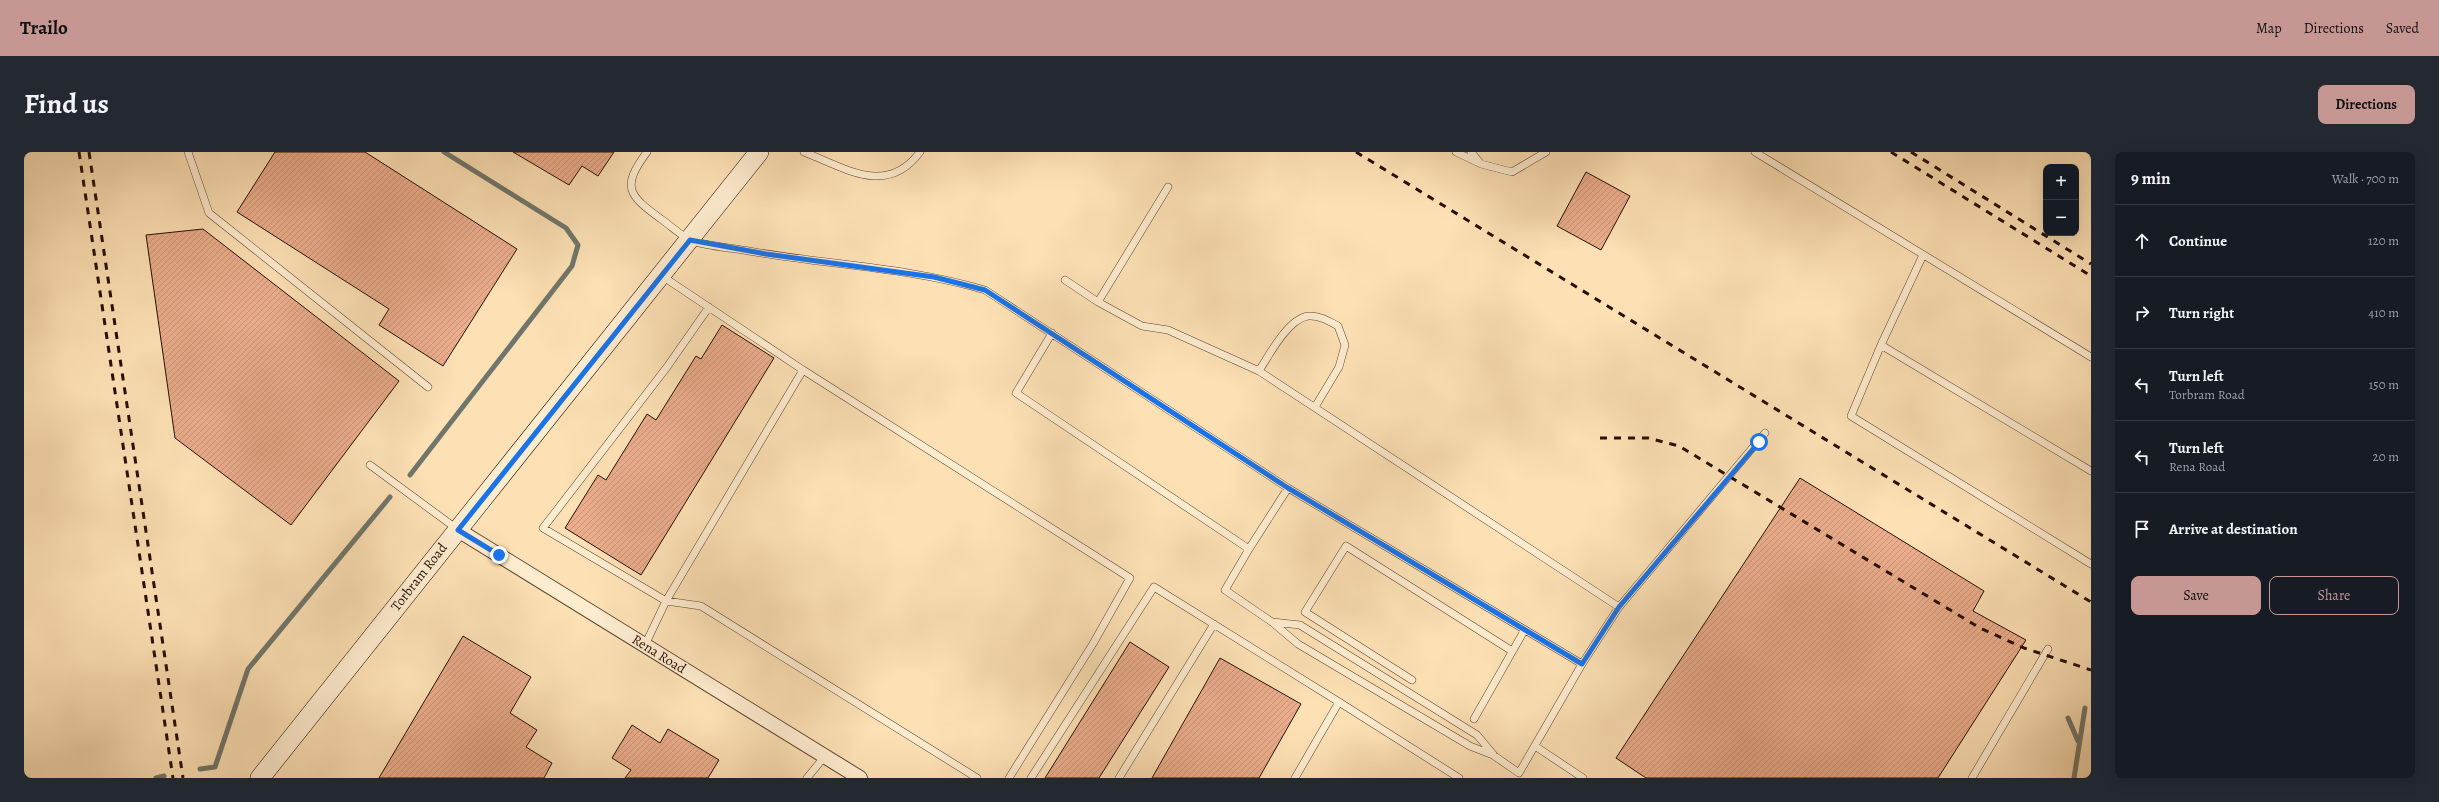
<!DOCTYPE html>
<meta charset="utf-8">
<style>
body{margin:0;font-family:Alegreya,serif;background:#242831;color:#f1f3f6}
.controls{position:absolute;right:12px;top:12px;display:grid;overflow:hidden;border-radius:8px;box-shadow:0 4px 16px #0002}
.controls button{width:36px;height:36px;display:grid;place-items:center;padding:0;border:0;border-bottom:1px solid #363941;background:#171b24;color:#f1f3f6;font:20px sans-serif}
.stop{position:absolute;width:12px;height:12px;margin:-9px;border:3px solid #1a73e8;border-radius:50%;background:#fff}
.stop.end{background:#1a73e8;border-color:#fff;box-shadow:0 1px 4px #0008}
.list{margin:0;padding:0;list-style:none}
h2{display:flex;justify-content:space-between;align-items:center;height:52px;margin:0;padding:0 16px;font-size:17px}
h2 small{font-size:13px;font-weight:400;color:#9ea1a6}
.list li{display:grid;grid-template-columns:26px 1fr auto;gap:12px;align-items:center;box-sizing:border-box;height:72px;padding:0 16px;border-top:1px solid #363941}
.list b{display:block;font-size:15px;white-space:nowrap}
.list p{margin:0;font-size:13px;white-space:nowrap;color:#9ea1a6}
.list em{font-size:13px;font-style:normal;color:#9ea1a6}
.actions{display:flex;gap:8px;padding:12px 16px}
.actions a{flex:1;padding:9px 0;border:1px solid #c59692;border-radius:8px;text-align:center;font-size:14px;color:#c59692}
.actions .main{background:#c59692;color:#111}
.icon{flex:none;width:22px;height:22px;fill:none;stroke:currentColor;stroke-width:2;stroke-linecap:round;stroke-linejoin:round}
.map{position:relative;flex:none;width:2067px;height:626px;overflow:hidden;border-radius:8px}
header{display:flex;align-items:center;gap:24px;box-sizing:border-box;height:56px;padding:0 20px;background:#c59692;color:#111}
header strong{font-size:19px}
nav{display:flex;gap:22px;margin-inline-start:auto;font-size:14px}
.intro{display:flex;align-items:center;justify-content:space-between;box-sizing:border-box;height:96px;padding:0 24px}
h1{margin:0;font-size:28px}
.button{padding:10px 18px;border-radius:8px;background:#c59692;color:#111;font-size:14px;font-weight:700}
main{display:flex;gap:24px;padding:0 24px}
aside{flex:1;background:#171b24;border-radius:8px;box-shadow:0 4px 16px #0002}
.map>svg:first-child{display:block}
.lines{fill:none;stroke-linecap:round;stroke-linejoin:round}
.stream{stroke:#70766b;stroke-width:5}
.building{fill:url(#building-hatch);stroke:#280e00}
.lane-casing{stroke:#5d432d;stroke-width:8}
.street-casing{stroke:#5d432d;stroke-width:16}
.secondary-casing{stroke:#280e00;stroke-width:20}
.lane{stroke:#feeccf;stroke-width:7}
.street{stroke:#feeccf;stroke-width:14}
.secondary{stroke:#feeccf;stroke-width:19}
.rail{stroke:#280e00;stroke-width:3;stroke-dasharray:7 7;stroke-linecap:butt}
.route{stroke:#1a73e8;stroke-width:5}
.labels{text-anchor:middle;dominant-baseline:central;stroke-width:3;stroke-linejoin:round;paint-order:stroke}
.street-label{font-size:14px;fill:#280e00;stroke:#feeccf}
</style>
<header>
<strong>Trailo</strong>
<nav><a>Map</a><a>Directions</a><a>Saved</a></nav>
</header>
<div class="intro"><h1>Find us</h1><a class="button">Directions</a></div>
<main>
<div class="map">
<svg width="2067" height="626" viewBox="0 0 2067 626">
<defs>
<pattern id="building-hatch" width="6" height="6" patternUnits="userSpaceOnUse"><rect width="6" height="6" fill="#ebad8c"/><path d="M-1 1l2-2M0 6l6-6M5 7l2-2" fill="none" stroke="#ca9477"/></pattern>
</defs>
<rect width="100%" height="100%" fill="#fde1b5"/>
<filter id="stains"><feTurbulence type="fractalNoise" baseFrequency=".005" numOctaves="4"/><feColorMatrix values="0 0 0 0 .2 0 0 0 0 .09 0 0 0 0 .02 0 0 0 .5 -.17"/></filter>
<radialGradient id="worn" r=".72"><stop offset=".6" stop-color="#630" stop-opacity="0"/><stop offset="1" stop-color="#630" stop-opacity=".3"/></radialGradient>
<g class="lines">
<!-- stream -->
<path class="stream" d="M386,323l162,-209 6,-21 -12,-17 -122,-76
M2044,566l10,23
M176,617l15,-2 33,-98 142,-172
M132,626l8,-2
M2050,626l11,-70"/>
</g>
<!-- building -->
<path class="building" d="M251,0h90l152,97 -74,117 -64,-41 10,-16 -152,-97z
M489,0h101l-16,24 -16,-10 -13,19z
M1562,20l44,24 -29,54 -44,-24z
M179,77l196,152 -108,144 -116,-87 -29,-203z
M698,173l52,33 -133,217 -76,-47 33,-53 8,5 41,-66 9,6 40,-64 5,3z
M1776,326l184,113 -11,20 53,29 -88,138h-292l-30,-20z
M439,484l68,41 -21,36 27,17 -11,17 26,16 -8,15h-165z
M1106,490l39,25 -70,111h-54z
M1196,506l81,46 -42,74h-107z
M608,573l28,18 8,-14 51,31 -11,18h-83l6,-8 -19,-12z"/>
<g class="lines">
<defs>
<path id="lane" d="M164,0l21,61 219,174
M623,0c-26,35 -19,43 14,67 9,6 19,16 29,21 13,6 44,8 59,11 79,14 159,16 236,39l303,198 294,176 -63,109 -26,-18 -23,-9 -172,-102 -26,-22 -47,-32 24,-41
M780,0c41,16 83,45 116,0
M1432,0l23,11
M1447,0l10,12 31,8 34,-20
M1731,0l336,205
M1899,103l-42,90 210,126
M1041,128l33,22 44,24 26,4 91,41 360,236
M1074,150l70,-115
M685,155l-42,60 -124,161 123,73 35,5 276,172
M1028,181l-36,60 233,156 39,-61
M1857,193l-30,71 240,148
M779,218l327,208 -36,64 -85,136
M1235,219c10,-16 29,-52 49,-55 11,-1 21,5 30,10l7,19 -6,22 -24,40
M346,313l87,64
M1248,470l28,3 177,110 16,19
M621,493l21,-44 137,-231 -141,-94
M1558,512l37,-57 146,-174
M1388,528l-107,-68 41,-66 166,105
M1315,550l120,76
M1450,567l50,-88
M1511,594l48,32
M783,626l18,-22
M1007,626l123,-191 185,115 -44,76
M1095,626l95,-154
M1948,626l76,-129"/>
<path id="street" d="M434,378l402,248"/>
<path id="secondary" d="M236,626l499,-626"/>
</defs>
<!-- lane casing -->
<use href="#lane" class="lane-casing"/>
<!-- street casing -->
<use href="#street" class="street-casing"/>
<!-- secondary casing -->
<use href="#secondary" class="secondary-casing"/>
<!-- lane -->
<use href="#lane" class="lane"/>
<!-- street -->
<use href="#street" class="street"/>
<!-- secondary -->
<use href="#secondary" class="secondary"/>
<!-- rail -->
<path class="rail" d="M55,0l94,626
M65,0l94,626
M1332,0l735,450
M1867,0l200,124
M1887,0l180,112
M1576,286h48l31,8 301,182 44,20 67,22"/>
</g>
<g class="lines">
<!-- route -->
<path class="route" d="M475,403l-41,-25 232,-290 76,14 168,23 51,13 303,198 294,176 37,-57 140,-165"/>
</g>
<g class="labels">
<!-- street labels -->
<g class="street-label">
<text transform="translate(395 425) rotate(-52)">Torbram Road</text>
<text transform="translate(635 502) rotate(32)">Rena Road</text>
</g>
</g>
<rect width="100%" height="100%" filter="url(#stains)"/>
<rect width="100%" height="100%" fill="url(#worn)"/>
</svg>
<div class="controls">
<button>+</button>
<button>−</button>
</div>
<div class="stop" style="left:1735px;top:290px"></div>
<div class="stop end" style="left:475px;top:403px"></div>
</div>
<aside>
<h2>9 min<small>Walk · 700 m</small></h2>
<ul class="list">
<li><svg class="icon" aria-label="ahead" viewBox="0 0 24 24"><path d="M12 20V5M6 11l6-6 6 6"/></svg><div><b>Continue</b></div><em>120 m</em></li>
<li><svg class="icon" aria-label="right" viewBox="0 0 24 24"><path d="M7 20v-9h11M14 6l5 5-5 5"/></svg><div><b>Turn right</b></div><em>410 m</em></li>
<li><svg class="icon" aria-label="left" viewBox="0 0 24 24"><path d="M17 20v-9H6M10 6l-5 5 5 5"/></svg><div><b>Turn left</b><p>Torbram Road</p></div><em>150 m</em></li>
<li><svg class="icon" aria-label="left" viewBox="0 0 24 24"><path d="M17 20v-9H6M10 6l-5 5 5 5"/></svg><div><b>Turn left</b><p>Rena Road</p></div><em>20 m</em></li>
<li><svg class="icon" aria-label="arrive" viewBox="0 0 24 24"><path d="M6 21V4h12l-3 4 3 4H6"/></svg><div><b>Arrive at destination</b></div></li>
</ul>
<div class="actions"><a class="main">Save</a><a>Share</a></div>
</aside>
</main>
